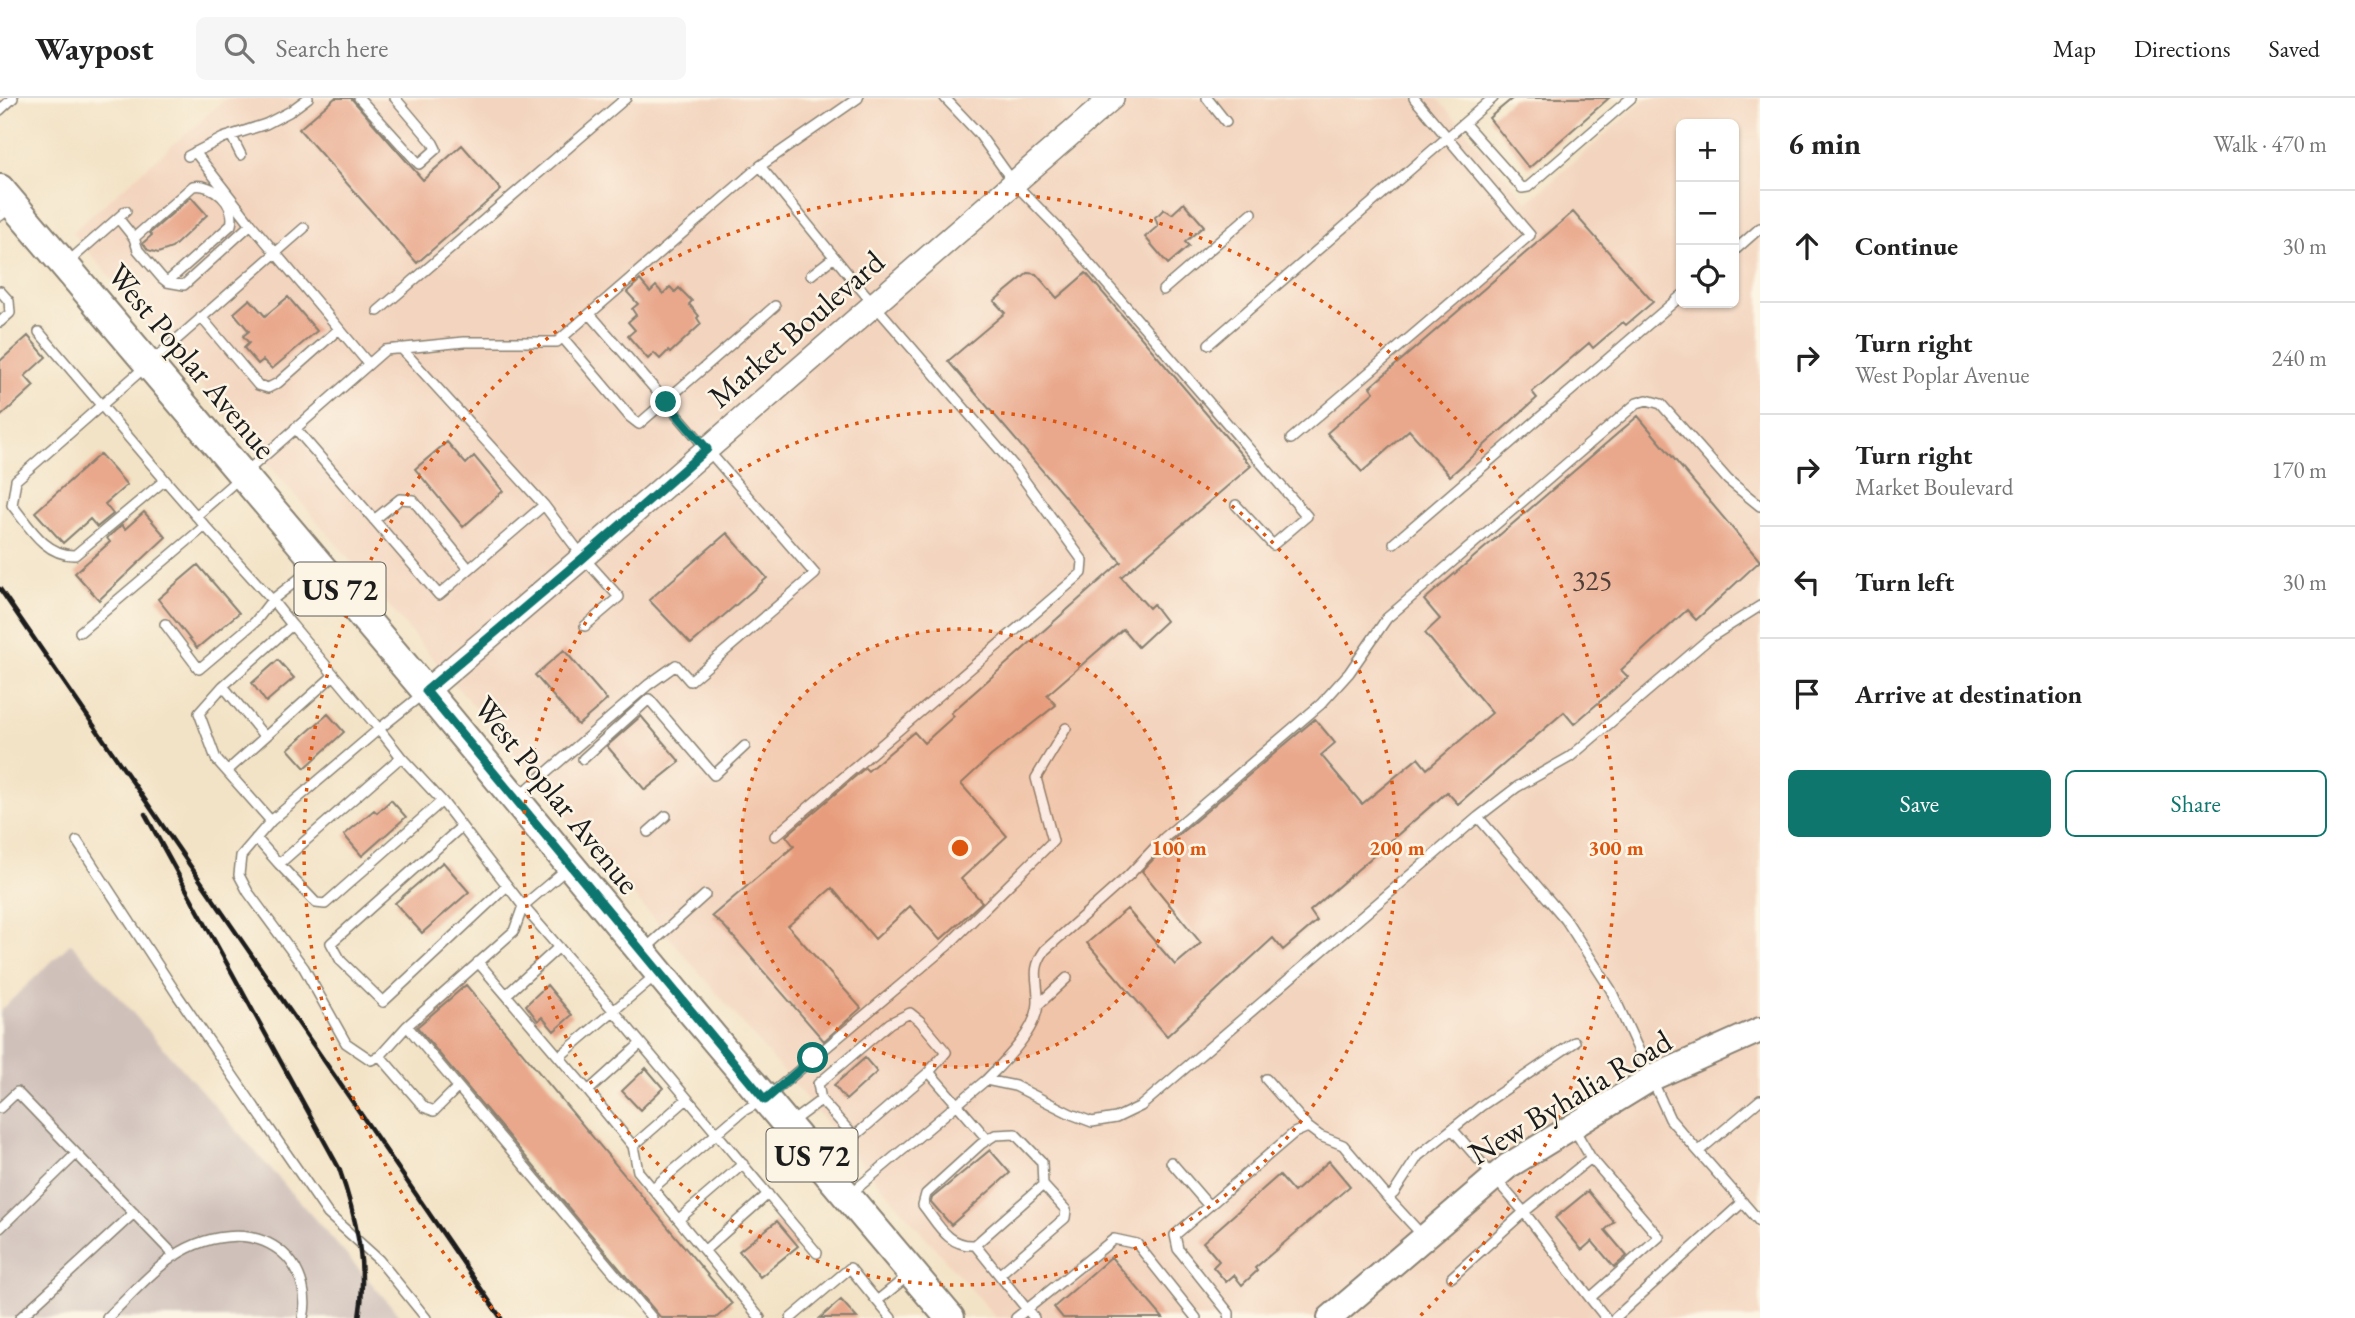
<!DOCTYPE html>
<meta charset="utf-8">
<style>
body{margin:0;font-family:"EB Garamond",serif;background:#f6f6f6;color:#222}
.controls{position:absolute;right:21px;top:21px;display:grid;overflow:hidden;border-radius:10px;box-shadow:0 2px 5px #0004}
.controls button{width:63px;height:63px;display:grid;place-items:center;padding:0;border:0;border-bottom:2px solid #e0e0e0;background:#fff;color:#222;font:35px sans-serif}
.stop{position:absolute;width:21px;height:21px;margin:-16px;border:5px solid #0f766e;border-radius:50%;background:#fff}
.stop.end{background:#0f766e;border-color:#fff;box-shadow:0 2px 7px #0008}
.list{margin:0;padding:0;list-style:none}
h2{display:flex;justify-content:space-between;align-items:center;height:91px;margin:0;padding:0 28px;font-size:30px}
h2 small{font-size:23px;font-weight:400;color:#767676}
.list li{display:grid;grid-template-columns:46px 1fr auto;gap:21px;align-items:center;box-sizing:border-box;height:112px;padding:0 28px;border-top:2px solid #e0e0e0}
.list b{display:block;font-size:26px;white-space:nowrap}
.list p{margin:0;font-size:23px;white-space:nowrap;color:#767676}
.list em{font-size:23px;font-style:normal;color:#767676}
.actions{display:flex;gap:14px;padding:21px 28px}
.actions a{flex:1;padding:16px 0;border:2px solid #0f766e;border-radius:10px;text-align:center;font-size:24px;color:#0f766e}
.actions .main{background:#0f766e;color:#fff}
.icon{flex:none;width:38px;height:38px;fill:none;stroke:currentColor;stroke-width:2;stroke-linecap:round;stroke-linejoin:round}
.map{position:relative;flex:none;width:1760px;height:1220px;overflow:hidden}
header{display:flex;align-items:center;gap:42px;box-sizing:border-box;height:98px;padding:0 35px;background:#fff;border-bottom:2px solid #e0e0e0}
header strong{font-size:33px}
nav{display:flex;gap:38px;margin-inline-start:auto;font-size:24px}
.search{width:490px;height:63px;background:#f6f6f6;display:flex;align-items:center;gap:18px;box-sizing:border-box;padding:0 24px;border-radius:10px;color:#767676;font-size:26px}
main{display:flex}
aside{flex:1;background:#fff}
.map>svg:first-child{display:block}
.built{fill:#f3d4be;fill-rule:evenodd}
.industrial{fill:#cfc0ba}
.building{fill:#e9a88c}
.lines{fill:none;stroke-linecap:round;stroke-linejoin:round}
.service-casing{stroke:#888071;stroke-width:12}
.tertiary-casing{stroke:#888071;stroke-width:26}
.secondary-casing{stroke:#888071;stroke-width:28}
.primary-casing{stroke:#888071;stroke-width:32}
.service{stroke:#fff;stroke-width:9}
.tertiary{stroke:#fff;stroke-width:23}
.secondary{stroke:#fff;stroke-width:24}
.primary{stroke:#fff;stroke-width:28}
.rail{stroke:#1c1c1c;stroke-width:4.5}
.route{stroke:#0f766e;stroke-width:9}
.ring{fill:none;stroke:#de560d;stroke-width:3.5;stroke-dasharray:3.5 7}
.labels{text-anchor:middle;dominant-baseline:central;stroke-width:5;stroke-linejoin:round;paint-order:stroke}
.number-label{font-size:28px;fill:#4f3f38}
.shield{fill:#fcf5e5;stroke:#5f5d58;stroke-width:2}
.shield-label{font-size:30px;font-weight:bold;fill:#1c1c1c}
.street-label{font-size:32px;fill:#1c1c1c;stroke:#fcf5e5}
.centre{fill:#de560d;stroke:#fcf5e5;stroke-width:3.5}
.ring-label{font-size:21px;text-anchor:middle;font-weight:bold;fill:#de560d;stroke:#fcf5e5;stroke-width:5;stroke-linejoin:round;paint-order:stroke}
</style>
<header>
<strong>Waypost</strong>
<div class="search"><svg class="icon" aria-label="search" viewBox="0 0 24 24"><circle cx="10" cy="10" r="6"/><path d="M15 15l6 6"/></svg>Search here</div>
<nav><a>Map</a><a>Directions</a><a>Saved</a></nav>
</header>
<main>
<div class="map">
<svg width="1760" height="1220" viewBox="0 0 1760 1220">
<rect width="100%" height="100%" fill="#fcf5e5"/>
<filter id="ink" filterUnits="userSpaceOnUse"><feTurbulence type="fractalNoise" baseFrequency=".0143" numOctaves="2"/><feDisplacementMap in="SourceGraphic" scale="14" xChannelSelector="R" yChannelSelector="G"/><feConvolveMatrix kernelMatrix="1 2 1 2 8 2 1 2 1" color-interpolation-filters="sRGB"/></filter>
<filter id="wash" filterUnits="userSpaceOnUse"><feTurbulence type="fractalNoise" baseFrequency=".00686" numOctaves="4" result="noise"/><feDisplacementMap in="SourceGraphic" scale="28" xChannelSelector="R" yChannelSelector="G"/><feGaussianBlur stdDeviation="1.57" result="paint"/><feColorMatrix in="noise" values="0 0 0 0 0 0 0 0 0 0 0 0 0 0 0 0 0 1.4 0 .05"/><feComposite in="paint" operator="in"/></filter>
<g filter="url(#wash)">
<rect width="100%" height="100%" fill="#f3e3c6"/>
<!-- built -->
<path class="built" d="M227,0h1210l91,104 119,-104h113v1220h-764l-148,-170 -776,-916zM1681,26h53v179h-53z"/>
<!-- industrial -->
<path class="industrial" d="M71,845l331,375h-402v-307z"/>
<g id="blocks">
<!-- building -->
<path class="building" d="M335,0h16l72,82 39,-35 39,45 -84,73 -118,-134z
M1513,0h96l-80,70 -40,-50z
M191,99l16,18 -35,33 -14,5 -10,-3 -5,-7 9,-8 -2,-2z
M1184,105l20,23 -19,16 4,4 -21,18 -23,-27 13,-11 -3,-9 4,-3 5,-5 8,5z
M1573,114l80,90 -27,23 -3,-3 -30,26 -4,-5 -57,49 5,6 -87,78 -41,-46 -47,42 -35,-39 47,-41 -4,-5z
M1028,175l8,1 21,24 29,-25 165,193 -130,111 28,31 4,-4 13,17 -28,26 -15,-18 -76,66 9,10 -65,51 -30,28 46,52 -46,43 21,23 -42,38 -30,-34 -35,33 -43,-51 -44,38 73,82 -37,33 -100,-115 -12,-10 82,-70 -8,-10 79,-68 3,3 46,-39 10,11 30,-27 -3,-3 170,-151 -173,-201 57,-48 -11,-12z
M640,182l10,12 6,-6 7,8 7,-7 5,5 4,-4 13,13 -3,3 10,12 -2,2 4,6 -31,29 -2,-2 -8,8 -6,-6 -6,6 -20,-23 7,-6 -7,-8 8,-7 -4,-6 6,-5 -11,-12z
M288,199l29,34 -45,38 -9,-9 -5,4 -14,-16 5,-5 -6,-7 6,-5 -15,-18 16,-14 15,17z
M28,238l18,21 -21,19 9,10 -34,31v-56z
M1638,318l122,145 -64,59 -9,-10 -66,60 7,7 -54,47 -10,-12 -106,92 -11,-12 -137,119 7,10 -34,29 -10,-12 -106,98 -80,-93 40,-34 48,56 26,-22 -59,-72 27,-28 146,-124 20,24 -14,12 41,49 56,-46 9,11 65,-56 -67,-80 15,-14 -16,-19z
M447,344l19,22 8,-8 29,35 -40,36 -48,-58z
M100,356l27,31 -22,19 8,10 -16,13 -7,-8 -27,24 -28,-31z
M144,414l22,25 -67,63 -24,-27 35,-31 -3,-4 15,-13 3,4z
M727,435l40,45 -76,66 -42,-44z
M198,467l41,48 -42,35 -39,-49z
M564,552l43,50 -29,25 -43,-50z
M278,562l16,18 -28,24 -14,-19z
M328,616l16,18 -39,36 -17,-19z
M641,618l39,46 -35,28 -38,-44z
M391,702l15,17 -44,39 -18,-21 30,-25 3,3z
M443,764l26,30 -47,41 -27,-30z
M466,887l266,319 -16,14h-55l-244,-291z
M547,887l25,30 -18,16 -12,-14 -4,4 -12,-16z
M865,960l12,14 -31,28 -12,-15z
M646,970l17,20 -23,22 -18,-19z
M990,1052l20,23 -59,52 -20,-23 1,-4z
M1329,1063l21,25 -95,82 2,3 -15,14 -8,-10 -8,7 -13,-15 6,-6 -16,-19 76,-67 15,17z
M1588,1093l26,31 -9,8 22,26 -13,11 -22,-26 -10,9 -27,-32z
M777,1123l21,25 -38,31 -21,-26z
M1111,1159l52,61h-100l-9,-11z
M841,1202l16,18h-37z"/>
</g>
</g>
<g filter="url(#ink)">
<use href="#blocks" fill-opacity="0" stroke="#888071" stroke-width="2"/>
<g class="lines">
<defs>
<path id="service" d="M359,0l60,66 17,-15 -3,-6 -38,-45
M945,0l34,36 35,49 47,48 246,285 -34,29 -37,-40
M1207,0l19,24
M1493,0l-29,25 58,65 6,-1 103,-89
M0,12l13,-12
M231,37l10,20
M195,54l56,72 117,139
M188,58l35,-18 43,-14 23,-12 19,-14
M760,68l93,114 161,186 69,95 -1,12 -307,263
M0,118l12,-10
M118,120l16,20 4,12 24,28 5,4 17,3 67,-61
M134,140l59,-52c20,-4 44,19 38,39l-64,57
M1734,153l26,-23
M67,165l59,-52
M811,177l23,-18
M1163,192l89,-77
M0,193l9,10 1,12 -10,9
M378,213l248,-213
M201,219l57,68 10,3 10,-5 61,-54
M39,234l126,148
M563,240l67,79 9,7 136,-118
M1209,246l255,-221
M401,250l143,157 39,52 36,40 -34,29
M295,330l144,167 105,-90
M1291,341l239,-204 -116,-137
M196,418l189,-166 79,-8h93l203,-176 98,-68
M374,422l26,-21 13,1 56,69
M205,428l67,74 42,-33
M1394,445l287,-247
M165,526l34,45 56,-47 17,-22 20,25 -69,61 -24,27 17,46 55,62
M80,534l125,-106 -40,-46 -90,75c-30,1 -46,-29 -63,-50l4,-25 288,-252
M334,577l45,54 45,-36
M223,588l42,51 69,-62 -42,-50
M401,659l41,44 81,105 -9,25 -107,95 245,292
M583,661l66,-60 65,76 31,-29
M227,673l38,-34
M517,700l131,-113 28,-20 14,16 125,-107 -225,-260
M1478,719l88,103 45,70 59,129 90,103
M461,729l-130,116 10,18 42,41 124,-116
M648,734l18,-16
M256,740l23,26 122,-107 -22,-28 -108,92 -30,35 -2,19 9,17 56,76 42,75 25,17 9,-4 27,-30
M77,743l101,155 150,218 51,46 47,58
M279,766l37,39 9,1 117,-103
M569,769l-46,39 90,104 204,243
M644,852l61,-55
M478,864l110,129 45,55 5,25 122,147
M506,897l53,-48
M1038,907l29,-27
M380,958l44,51 10,4 24,-24
M559,959l98,-83
M1266,981l42,48
M986,982c18,-18 51,-50 52,-77 1,-23 -8,-32 7,-53l83,-74 36,-38 157,-134 28,-31 38,-55 250,-215 10,-3 14,4 67,76 32,26
M588,993l52,-47
M821,1002l-3,-16 72,-61 20,-10 10,8 26,31 -17,20
M0,1010l17,-16 158,164
M790,1025l31,-23 30,33 6,1 72,-62 59,68
M1453,1032l71,82 66,86
M633,1048l54,-47
M1699,1053l61,-51
M1591,1060l68,79 -69,61 16,20
M1171,1064l38,44
M653,1090l90,-77 22,-12 182,-153 106,-105 -17,-63 30,-50
M849,1097l137,-115 29,6 56,28 21,8 24,-4 25,-12 337,-289 39,-30 53,-30 141,-120 49,-31
M679,1121l64,-55
M0,1130l76,-74
M1423,1138l-35,-38 6,-5 24,-37 63,-50 94,-64
M975,1147l59,73
M705,1152l63,-56
M1000,1176l65,-56 1,-8 -23,-25 -1,-23 -27,-28 -20,1 -14,9 -55,50 -3,11c15,19 25,42 52,40l68,-60
M1452,1179l72,-65 67,-54 -18,-31
M877,1203l14,17
M20,1220l114,-105
M107,1220c19,-18 38,-40 59,-56 34,-27 89,-39 122,-4 14,16 20,40 15,60
M791,1220l59,-50 27,33 33,-27
M1016,1220l98,-79 23,5 59,74
M1229,1220v-5l-51,-64 -3,-14 119,-102 14,-6 12,9 23,9 45,53
M1615,1220l128,-116"/>
<path id="tertiary" d="M426,593l157,-134 529,-459"/>
<path id="secondary" d="M1330,1220l178,-152 144,-88 108,-48"/>
<path id="primary" d="M0,91l426,502 249,301 275,326"/>
</defs>
<!-- service casing -->
<use href="#service" class="service-casing"/>
<!-- tertiary casing -->
<use href="#tertiary" class="tertiary-casing"/>
<!-- secondary casing -->
<use href="#secondary" class="secondary-casing"/>
<!-- primary casing -->
<use href="#primary" class="primary-casing"/>
<!-- service -->
<use href="#service" class="service"/>
<!-- tertiary -->
<use href="#tertiary" class="tertiary"/>
<!-- secondary -->
<use href="#secondary" class="secondary"/>
<!-- primary -->
<use href="#primary" class="primary"/>
<!-- rail -->
<path class="rail" d="M0,491l501,729
M145,716l194,354c17,48 29,99 20,150"/>
</g>
</g>
<g class="lines" filter="url(#ink)">
<!-- route -->
<path class="route" d="M666,304l41,47 -124,109 -157,133 339,409 48,-42"/>
</g>
<!-- distance rings -->
<circle cx="960" cy="750" r="219" fill="#de560d" fill-opacity=".12"/>
<g class="ring">
<circle cx="960" cy="750" r="219"/>
<circle cx="960" cy="750" r="437"/>
<path d="M500 1218A656 656 0 1 1 1420 1218"/>
</g>
<g class="labels">
<!-- number labels -->
<g class="number-label">
<text x="1592" y="482">325</text>
</g>
<!-- shield labels -->
<g class="shield">
<rect x="294.5" y="464.5" width="91" height="53" rx="5"/>
<rect x="766.5" y="1030.5" width="91" height="53" rx="5"/>
</g>
<g class="shield-label">
<text x="340" y="491">US 72</text>
<text x="812" y="1057">US 72</text>
</g>
<!-- street labels -->
<g class="street-label">
<text transform="translate(796 231) rotate(-41)">Market Boulevard</text>
<text transform="translate(192 263) rotate(50)">West Poplar Avenue</text>
<text transform="translate(557 697) rotate(51)">West Poplar Avenue</text>
<text transform="translate(1570 999) rotate(-31)">New Byhalia Road</text>
</g>
</g>
<circle cx="960" cy="750" r="10" class="centre"/>
<g class="ring-label">
<text x="1179" y="757">100 m</text>
<text x="1397" y="757">200 m</text>
<text x="1616" y="757">300 m</text>
</g>
</svg>
<div class="controls">
<button>+</button>
<button>−</button>
<button><svg class="icon" aria-label="locate" viewBox="0 0 24 24"><circle cx="12" cy="12" r="6"/><path d="M12 2v4M12 18v4M2 12h4M18 12h4"/></svg></button>
</div>
<div class="stop" style="left:813px;top:960px"></div>
<div class="stop end" style="left:666px;top:304px"></div>
</div>
<aside>
<h2>6 min<small>Walk · 470 m</small></h2>
<ul class="list">
<li><svg class="icon" aria-label="ahead" viewBox="0 0 24 24"><path d="M12 20V5M6 11l6-6 6 6"/></svg><div><b>Continue</b></div><em>30 m</em></li>
<li><svg class="icon" aria-label="right" viewBox="0 0 24 24"><path d="M7 20v-9h11M14 6l5 5-5 5"/></svg><div><b>Turn right</b><p>West Poplar Avenue</p></div><em>240 m</em></li>
<li><svg class="icon" aria-label="right" viewBox="0 0 24 24"><path d="M7 20v-9h11M14 6l5 5-5 5"/></svg><div><b>Turn right</b><p>Market Boulevard</p></div><em>170 m</em></li>
<li><svg class="icon" aria-label="left" viewBox="0 0 24 24"><path d="M17 20v-9H6M10 6l-5 5 5 5"/></svg><div><b>Turn left</b></div><em>30 m</em></li>
<li><svg class="icon" aria-label="arrive" viewBox="0 0 24 24"><path d="M6 21V4h12l-3 4 3 4H6"/></svg><div><b>Arrive at destination</b></div></li>
</ul>
<div class="actions"><a class="main">Save</a><a>Share</a></div>
</aside>
</main>
